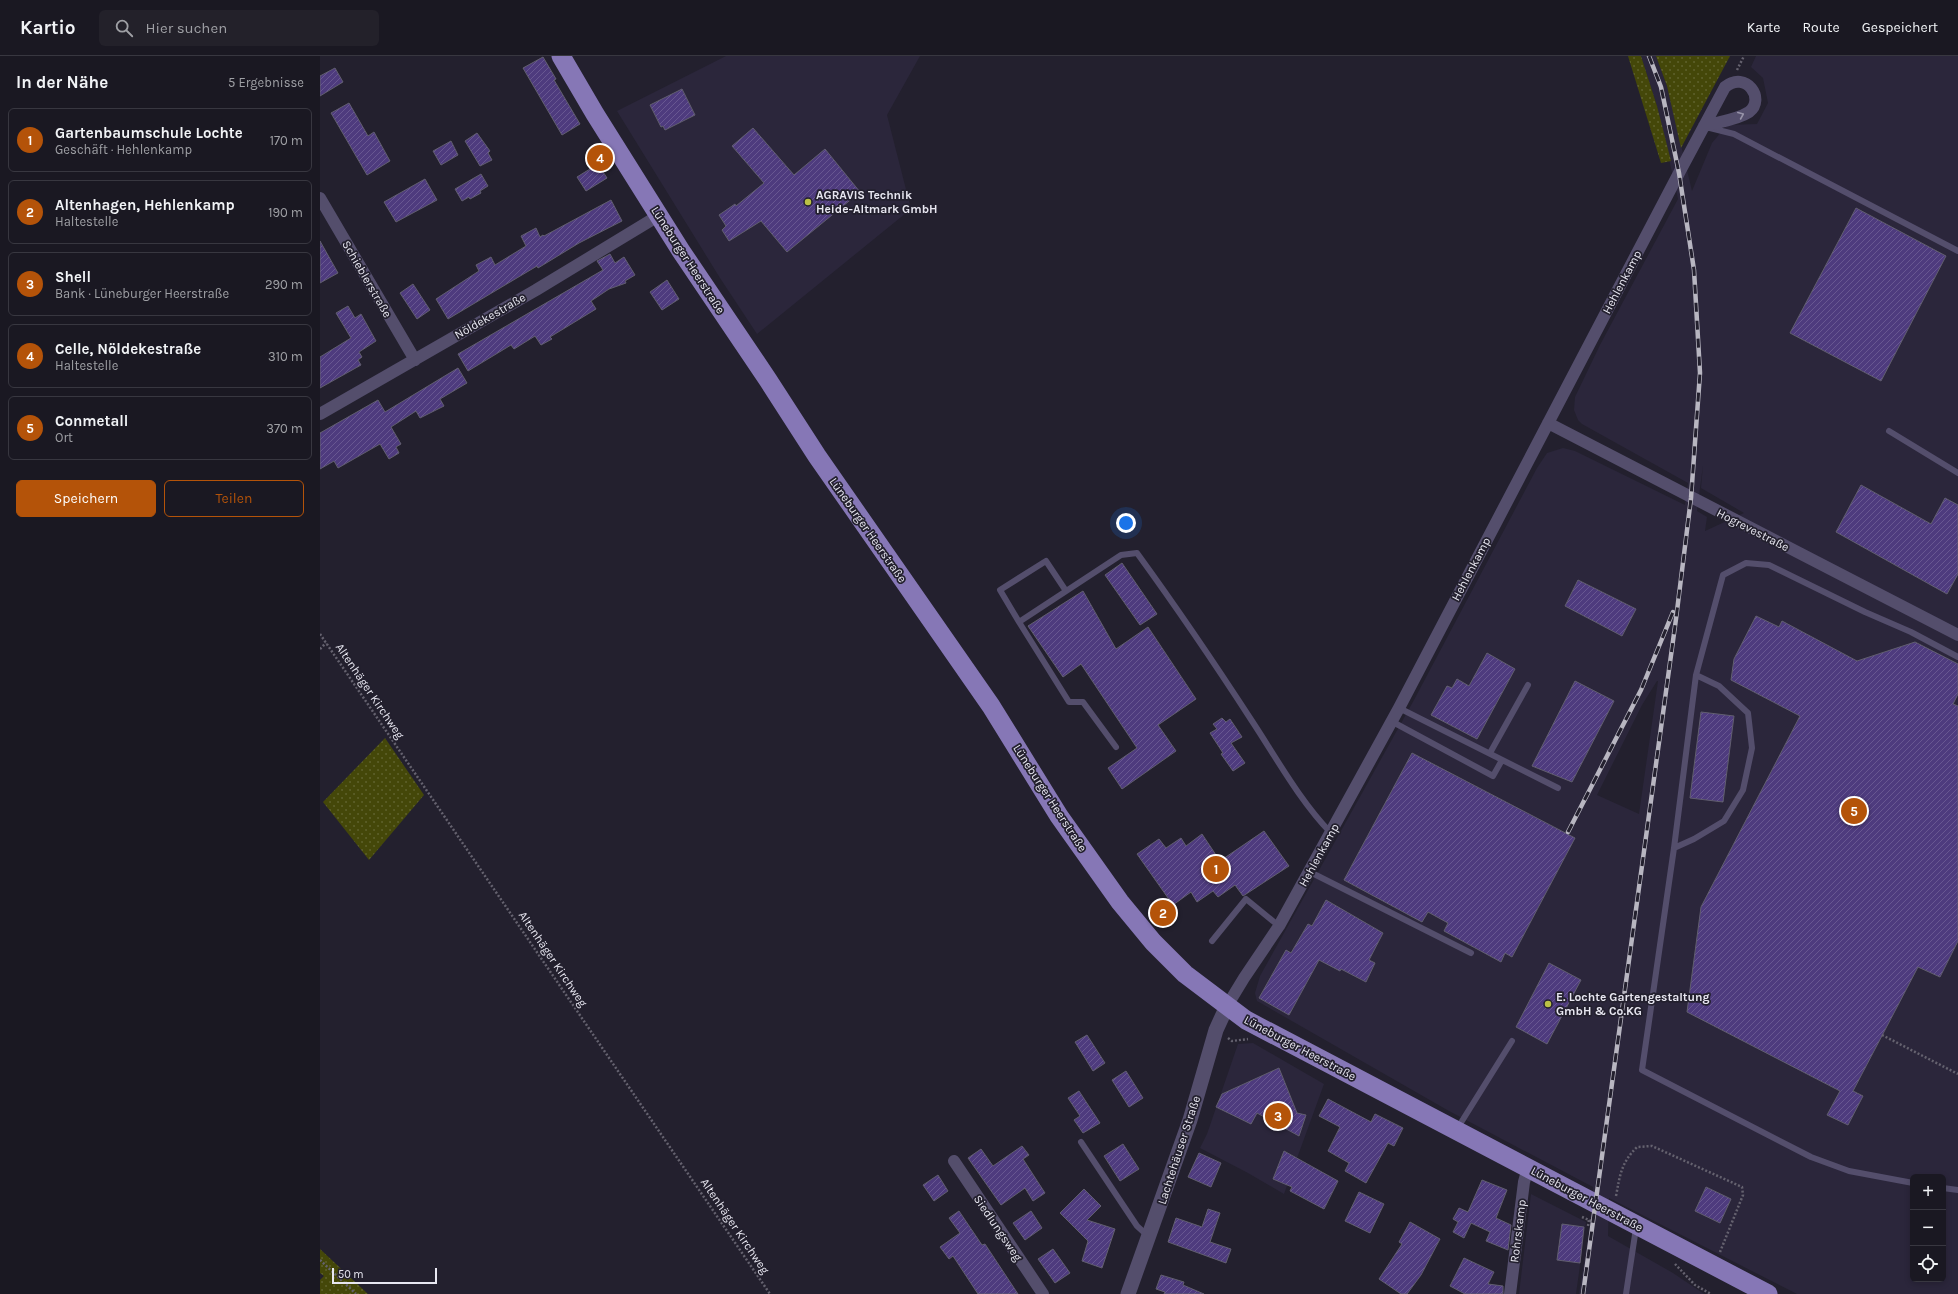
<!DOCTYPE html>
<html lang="de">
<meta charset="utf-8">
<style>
body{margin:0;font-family:Karla,sans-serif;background:#23212a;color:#f1f3f6}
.controls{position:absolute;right:12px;bottom:12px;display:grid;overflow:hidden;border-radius:6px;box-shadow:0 2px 6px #0003}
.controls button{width:36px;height:36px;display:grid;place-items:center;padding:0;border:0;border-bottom:1px solid #383740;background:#1a1822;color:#f1f3f6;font:20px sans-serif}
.scale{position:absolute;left:12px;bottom:10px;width:105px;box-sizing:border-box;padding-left:4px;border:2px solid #e8e7f1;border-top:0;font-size:11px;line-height:14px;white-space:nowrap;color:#e8e7f1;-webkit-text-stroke:3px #23202e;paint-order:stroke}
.you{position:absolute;left:806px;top:467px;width:14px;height:14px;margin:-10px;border:3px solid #fff;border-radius:50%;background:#1a73e8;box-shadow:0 0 0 6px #1a73e833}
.badge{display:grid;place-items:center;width:26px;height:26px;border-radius:50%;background:#b45309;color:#fff;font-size:13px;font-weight:700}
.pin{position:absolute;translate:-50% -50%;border:2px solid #fff;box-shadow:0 1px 4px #0006}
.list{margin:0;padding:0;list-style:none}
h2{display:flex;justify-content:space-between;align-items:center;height:52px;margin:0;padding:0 16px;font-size:17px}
h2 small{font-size:13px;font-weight:400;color:#9fa0a5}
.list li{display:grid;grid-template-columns:26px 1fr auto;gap:12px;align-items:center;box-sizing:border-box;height:64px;margin:0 8px 8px;padding:0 8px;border:1px solid #383740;border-radius:6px}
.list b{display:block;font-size:15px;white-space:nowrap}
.list p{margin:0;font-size:13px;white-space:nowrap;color:#9fa0a5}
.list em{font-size:13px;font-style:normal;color:#9fa0a5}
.actions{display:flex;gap:8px;padding:12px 16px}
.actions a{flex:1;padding:9px 0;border:1px solid #b45309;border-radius:6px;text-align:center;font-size:14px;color:#b45309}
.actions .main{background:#b45309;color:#fff}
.icon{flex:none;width:22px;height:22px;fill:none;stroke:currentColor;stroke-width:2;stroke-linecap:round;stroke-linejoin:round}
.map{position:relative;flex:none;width:1638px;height:1238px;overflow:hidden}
header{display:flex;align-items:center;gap:24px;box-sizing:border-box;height:56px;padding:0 20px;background:#1a1822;border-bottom:1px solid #383740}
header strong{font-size:19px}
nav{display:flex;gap:22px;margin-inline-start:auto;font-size:14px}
.search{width:280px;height:36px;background:#23212a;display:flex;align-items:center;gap:10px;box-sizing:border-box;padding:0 14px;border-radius:6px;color:#9fa0a5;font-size:15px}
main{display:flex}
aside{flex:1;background:#1a1822}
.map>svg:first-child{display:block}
.built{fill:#2b263b;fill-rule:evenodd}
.grass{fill:url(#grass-dots)}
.building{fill:url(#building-hatch);stroke:#615e6f}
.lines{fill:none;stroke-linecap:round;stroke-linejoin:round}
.path{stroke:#65626f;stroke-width:2.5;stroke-dasharray:2 2;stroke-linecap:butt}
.service{stroke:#544e6c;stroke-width:6}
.minor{stroke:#544e6c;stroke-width:12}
.tertiary{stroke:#544e6c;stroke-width:15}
.primary{stroke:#8677b6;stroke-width:19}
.rail-casing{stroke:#b8b6c1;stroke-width:4.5}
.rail{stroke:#23202e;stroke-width:3;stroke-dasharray:9;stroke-linecap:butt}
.oneway{stroke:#9793a8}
.poi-dot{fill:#bac045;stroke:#23202e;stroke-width:1.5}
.labels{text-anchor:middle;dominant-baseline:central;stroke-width:3.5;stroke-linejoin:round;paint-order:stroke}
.poi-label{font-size:12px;font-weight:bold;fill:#e8e7f1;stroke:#23202e;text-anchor:start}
.street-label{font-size:12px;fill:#e8e7f1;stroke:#23202e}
</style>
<header>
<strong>Kartio</strong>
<div class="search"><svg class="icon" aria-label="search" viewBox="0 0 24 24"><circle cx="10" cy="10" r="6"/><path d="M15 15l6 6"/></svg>Hier suchen</div>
<nav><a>Karte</a><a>Route</a><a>Gespeichert</a></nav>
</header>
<main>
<aside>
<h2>In der Nähe<small>5 Ergebnisse</small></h2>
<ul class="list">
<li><span class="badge">1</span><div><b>Gartenbaumschule Lochte</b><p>Geschäft · Hehlenkamp</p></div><em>170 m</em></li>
<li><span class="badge">2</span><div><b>Altenhagen, Hehlenkamp</b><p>Haltestelle</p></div><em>190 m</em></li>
<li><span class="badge">3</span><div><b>Shell</b><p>Bank · Lüneburger Heerstraße</p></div><em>290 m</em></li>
<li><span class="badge">4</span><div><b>Celle, Nöldekestraße</b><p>Haltestelle</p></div><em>310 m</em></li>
<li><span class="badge">5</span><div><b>Conmetall</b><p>Ort</p></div><em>370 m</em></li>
</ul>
<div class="actions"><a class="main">Speichern</a><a>Teilen</a></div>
</aside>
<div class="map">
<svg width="1638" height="1238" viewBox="0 0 1638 1238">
<defs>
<pattern id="grass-dots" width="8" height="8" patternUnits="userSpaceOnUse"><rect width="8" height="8" fill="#444709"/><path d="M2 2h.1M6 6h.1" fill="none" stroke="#5f622d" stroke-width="1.8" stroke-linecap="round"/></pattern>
<pattern id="building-hatch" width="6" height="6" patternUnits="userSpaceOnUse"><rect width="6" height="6" fill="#4e3b7e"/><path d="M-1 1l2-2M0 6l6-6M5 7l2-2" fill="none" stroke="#685791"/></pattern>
</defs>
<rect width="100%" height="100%" fill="#23202e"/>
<!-- built -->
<path class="built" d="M406,0h194l-33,59 24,94 -154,125 -37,-56 -103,-167z
M1321,0h15l11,30 25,105 20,-48 15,-18 30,-1 11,-21 -5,-25 -12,-11 5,-11h202v1238h-161l-188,-96 -1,38 65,37 31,21h-125l11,-68 3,-39 -144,-76 -192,-110 -2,-8 5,-17 154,-276 123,-232 10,-15 16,-5 12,3 110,54 3,-22 -106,-59 -4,-4 -4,-10 1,-13 25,-52 78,-146 -21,-93zM1383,409l-2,23 43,25 -39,18 2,-14 -10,-6zM1337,625h1l-19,133 -42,-19 45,-90zM1593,1121h30v102h-30z
M933,987l71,41 -40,110 -36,-21 -48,-25 7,-14 31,-90z
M1211,1138l55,28 -10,72h-57z"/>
<!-- grass -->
<path class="grass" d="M1308,0h13l16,50 14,55 -10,2z
M1336,0h74l-49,92 -14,-62z
M65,682l39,57 -55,65 -46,-58z
M0,1193l48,45h-48v-14l4,-4 -4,-3z"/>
<!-- building -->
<path class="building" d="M223,1l13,22 -2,1 26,44 -18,11 -39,-67z
M15,12l8,14 -23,14v-20z
M362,33l13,26 -30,15 -2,-4 -2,1 -11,-22z
M29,47l19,33 6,-4 16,29 -23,14 -36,-62z
M433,72l41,47 31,-26 35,43 -73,60 -26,-31 -32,20 -7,-11 4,-4 -7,-11 16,-11 1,2 28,-23 -32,-37z
M157,77l13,18 -2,2 4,7 -12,6 -15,-25z
M131,85l7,14 -17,10 -8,-14z
M278,108l9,14 -21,13 -9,-14z
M161,118l7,12 -8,5 1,2 -11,6 -1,-2 -7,4 -7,-12z
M105,123l12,21 -41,22 -12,-20z
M291,144l11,21 -43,22 -41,25 -1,-2 -89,53 -12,-20 43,-28 -3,-6 15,-8 4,8 31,-19 -5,-10 15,-8 4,9 3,-2 1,1z
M1536,152l90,48 -65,125 -91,-48z
M0,185l18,32 -18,10z
M290,198l5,9 9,-6 11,18 -10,6 1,2 -17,6 -18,12 5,8 -46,28 2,2 -11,6 -6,-9 -21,13 -3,-4 -43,26 -10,-17 145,-84 -6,-9z
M347,224l12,19 -17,11 -12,-18z
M93,228l17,26 -13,9 -17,-26z
M28,250l7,12 6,-4 15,27 -17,11 3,5 -4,3 3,5 -41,23v-31l31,-19 -15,-25z
M138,312l9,15 -27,16 4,7 -24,12 -4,-7 -25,16 10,17 -5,3 3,6 -10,6 -9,-15 -42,24 -4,-7 -14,8v-36l58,-33 7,12z
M1541,429l70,39 14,-26 13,7v69l-11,20 -111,-62z
M802,507l35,51 -17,11 -35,-50z
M1258,524l58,29 -14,27 -57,-30z
M763,535l33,58 32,-22 48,72 -38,26 18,26 -54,38 -14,-21 29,-20 -56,-84 -18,13 -35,-51z
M1436,560l23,11 3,-6 75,40 58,-19 43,22v30l-5,10 5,2v235l-18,36 -22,-10 -65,124 10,5 -15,29 -21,-10 13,-24 -153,-79 14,-105 99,-191 -69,-36 3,-21z
M1167,597l28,16 -38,70 -46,-24 16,-29 5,2 5,-9 12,7z
M1255,625l39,20 -42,81 -40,-16z
M1381,656l33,4 -11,86 -33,-4z
M902,662l4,4 4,-3 12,18 -11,6 14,20 -12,8 -12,-17 2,-1 -13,-20 7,-4 -4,-5z
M1092,697l163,85 -63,119 -7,-4 -4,9 -57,-31 4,-8 -20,-11 -6,10 -78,-42z
M944,775l25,35 -46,30 -8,-11 -17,12 -5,-6 -16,11 -6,-10 -18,13 -36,-51 22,-15 7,9 15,-10 5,8 16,-12 18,27z
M1006,844l57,33 -14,27 6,3 -9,19 -25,-13 -1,2 -21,-11 -30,55 -30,-17 27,-48 5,3 17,-29 4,2z
M1229,907l32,17 -34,64 -31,-17z
M767,979l18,28 -12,8 -18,-29z
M959,1012l18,45 9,2 -7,21 -42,-23 -6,11 -35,-17 6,-13z
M806,1015l17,27 -14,9 -17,-27z
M759,1035l21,32 -17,10 -9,-13 6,-4 -12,-18z
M1008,1043l43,23 4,-8 28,14 -9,18 -6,-3 -22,40 -21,-12 4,-8 -21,-12 12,-24 -21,-11z
M803,1088l16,25 -19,12 -16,-25z
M702,1090l7,9 -6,4 22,34 -12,8 -8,-13 -24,17 -33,-47 13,-9 12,17z
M964,1095l54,30 -14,28 -34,-18 2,-4 -19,-8z
M879,1097l22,10 -10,24 -23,-10z
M618,1119l10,16 -14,10 -11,-16z
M1162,1124l25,10 -11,28 15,7 -3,25 -22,-9 4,-9 -19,-9 -7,15 -11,-6 5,-10 -5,-3 6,-11 9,4z
M1386,1131l25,12 -11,24 -25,-12z
M764,1133l17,17 -14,14 28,9 -13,39 -20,-7 6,-20 -28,-28z
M1039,1136l25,12 -14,29 -25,-12z
M888,1153l12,4 -10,29 21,7 -5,14 -58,-21 8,-24 26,9z
M639,1155l23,34 3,-1 33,50h-40l-25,-38 -4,3 -9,-12 20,-14 -11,-15z
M711,1155l11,17 -17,12 -12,-17z
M1090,1166l30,17 -19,36 -14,19h-6l-22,-15 23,-35 -3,-2z
M1242,1168l22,3 -4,36 -23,-3z
M733,1193l17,24 -15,10 -17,-24z
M1144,1202l30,14 -6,12 15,2v8h-38l-15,-8z
M841,1219l23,7 -1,3 21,9h-40l1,-2 -9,-3z"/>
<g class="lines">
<!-- path -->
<path class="path" d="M1417,14l7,-14
M0,578l450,660
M0,593l6,-6
M1562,979l76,39
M908,982l4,3 16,-2
M1296,1140c4,-21 5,-33 21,-49l15,-1 90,41 1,8 -23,57
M1262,1161l12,5
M1268,1170l1,-7
M0,1204l36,34
M1355,1208l20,21 16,9"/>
<!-- service -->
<path class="service" d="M1390,72l24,6 224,117
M1569,375l69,42
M699,566l-19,-32 46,-29 20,30
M1079,652l159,80
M1071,665l102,55 9,-16
M796,691l-33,-45h-14l-50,-80 102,-67 16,-2c40,55 78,111 115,168 25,38 48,80 79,112
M1170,697l38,-68
M1354,792l20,-9 30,-18 19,-31 9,-42 -4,-35 -29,-27 -23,-11
M990,816l161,81
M892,885l34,-42 33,27
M1137,1073l55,-88
M761,1086l56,84 11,10
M1593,1127l-64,-12 -38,-14 -169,-87 32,-222 22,-173 27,-100 23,-12 23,2 96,47 46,20 47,25
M1623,1132l15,2
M1306,1238l10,-66"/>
<!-- minor -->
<path class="minor" d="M0,142l95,162
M0,358l216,-124 122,-74
M1228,367l410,212
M907,950l17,-28 35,-52 120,-218 280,-535 46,-86c21,-17 41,12 24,25 -12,8 -31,10 -45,14
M634,1105l89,133
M1190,1238l14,-112 4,-14"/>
<!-- tertiary -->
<path class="tertiary" d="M808,1238l62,-174 26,-90 11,-24"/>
<!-- primary -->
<path class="primary" d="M241,0l34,58 86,137 87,129 49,76 174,250 68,110 61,86 33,40 32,32 61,46 522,274"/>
<defs>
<path id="rail" d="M1248,776l73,-142 32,-78
M1263,1238l93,-675 15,-121 9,-125 -6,-103 -15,-97 -18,-86 -12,-31"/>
</defs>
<!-- rail casing -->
<use href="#rail" class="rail-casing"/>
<!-- rail -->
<use href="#rail" class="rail"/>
</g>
<!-- one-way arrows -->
<defs><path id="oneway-chevron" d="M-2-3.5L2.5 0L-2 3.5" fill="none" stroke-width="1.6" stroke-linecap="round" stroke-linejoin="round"/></defs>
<use class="oneway" href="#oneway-chevron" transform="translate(1421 59) rotate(-23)"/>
<!-- markers -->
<g class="poi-dot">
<circle cx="488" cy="146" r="4"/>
<circle cx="1228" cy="948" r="4"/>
</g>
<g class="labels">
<!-- poi labels -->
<g class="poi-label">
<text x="496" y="139">AGRAVIS Technik<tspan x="496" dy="14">Heide-Altmark GmbH</tspan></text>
<text x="1236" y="941">E. Lochte Gartengestaltung<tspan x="1236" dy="14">GmbH &amp; Co.KG</tspan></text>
</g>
<!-- street labels -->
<g class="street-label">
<text transform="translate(368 204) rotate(57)">Lüneburger Heerstraße</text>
<text transform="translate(47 223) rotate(60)">Schieblerstraße</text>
<text transform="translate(1302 226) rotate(-62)">Hehlenkamp</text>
<text transform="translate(170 260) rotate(-30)">Nöldekestraße</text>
<text transform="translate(548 474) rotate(55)">Lüneburger Heerstraße</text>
<text transform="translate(1433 474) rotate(27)">Hogrevestraße</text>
<text transform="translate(1151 513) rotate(-62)">Hehlenkamp</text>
<text transform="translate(50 635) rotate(56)">Altenhäger Kirchweg</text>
<text transform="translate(730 742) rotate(57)">Lüneburger Heerstraße</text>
<text transform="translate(999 799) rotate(-61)">Hehlenkamp</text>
<text transform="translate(233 903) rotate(56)">Altenhäger Kirchweg</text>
<text transform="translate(980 992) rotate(28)">Lüneburger Heerstraße</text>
<text transform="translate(859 1094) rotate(-72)">Lachtehäuser Straße</text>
<text transform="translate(1267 1143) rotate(28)">Lüneburger Heerstraße</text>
<text transform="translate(415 1170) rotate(56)">Altenhäger Kirchweg</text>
<text transform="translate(678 1172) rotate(56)">Siedlungsweg</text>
<text transform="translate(1198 1175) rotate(-83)">Rohrskamp</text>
</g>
</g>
</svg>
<div class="controls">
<button>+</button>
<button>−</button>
<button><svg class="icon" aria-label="locate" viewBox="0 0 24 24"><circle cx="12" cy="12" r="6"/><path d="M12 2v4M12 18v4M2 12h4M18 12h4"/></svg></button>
</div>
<div class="scale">50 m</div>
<div class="you"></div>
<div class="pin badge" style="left:896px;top:813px">1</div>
<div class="pin badge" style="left:843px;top:857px">2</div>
<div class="pin badge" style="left:958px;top:1060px">3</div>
<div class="pin badge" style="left:280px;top:102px">4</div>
<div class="pin badge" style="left:1534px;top:755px">5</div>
</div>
</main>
